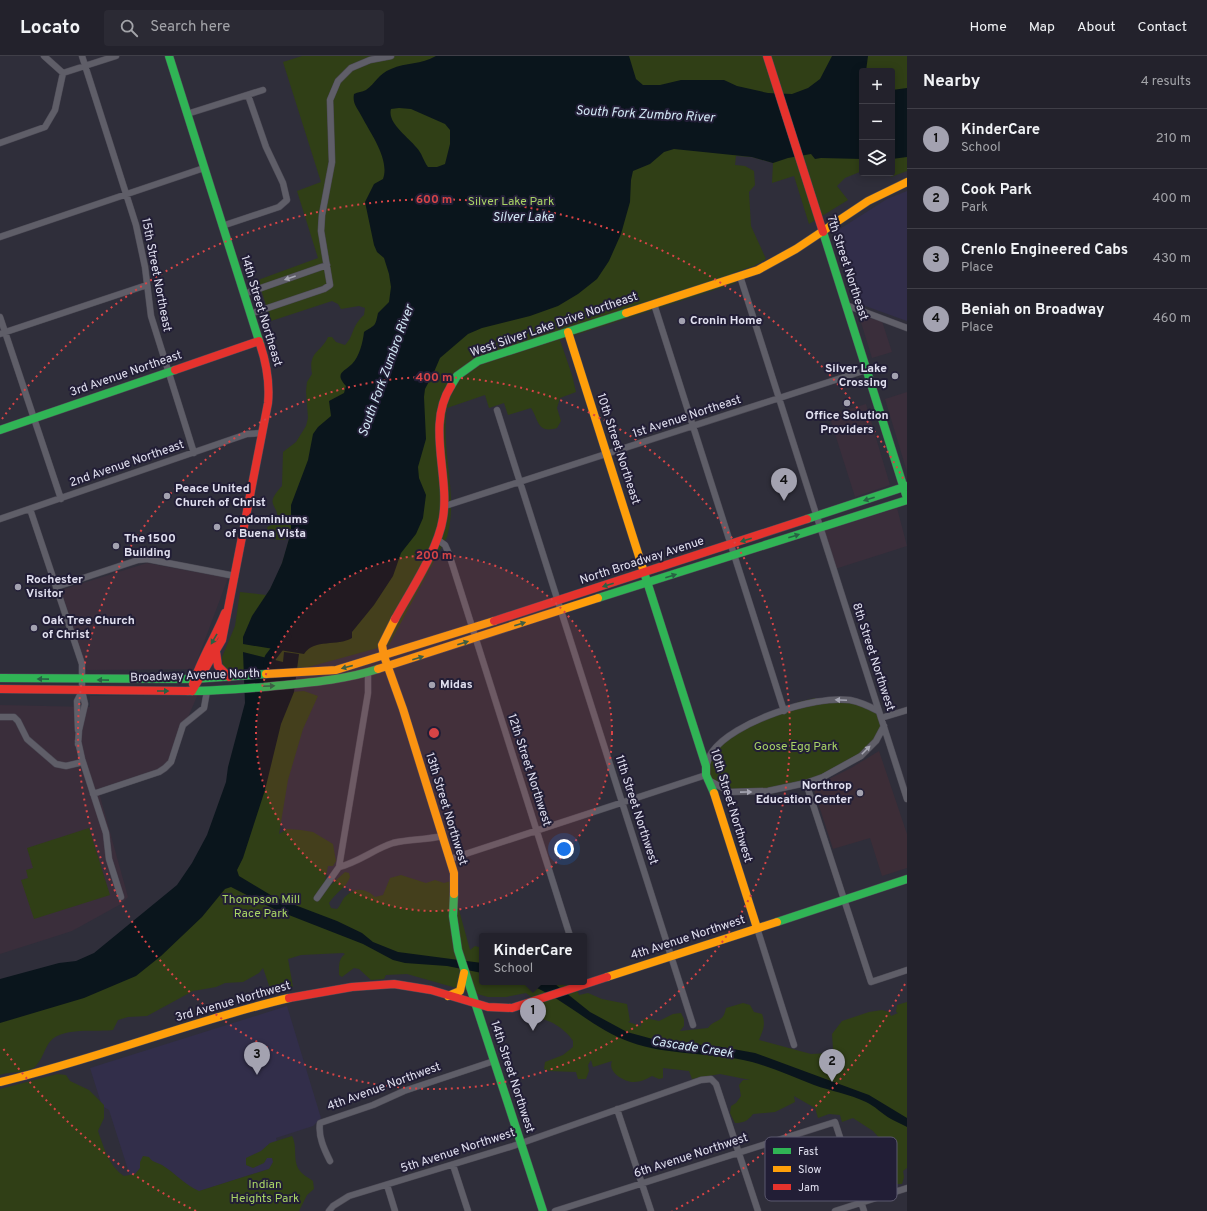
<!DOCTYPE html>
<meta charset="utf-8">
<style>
body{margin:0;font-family:Overpass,sans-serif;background:#2b2a34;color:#f1f3f6}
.controls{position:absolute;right:12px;top:12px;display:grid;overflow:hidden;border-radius:4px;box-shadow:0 2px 10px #0003}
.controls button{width:36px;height:36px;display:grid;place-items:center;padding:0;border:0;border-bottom:1px solid #403f48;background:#23222c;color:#f1f3f6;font:20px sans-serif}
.you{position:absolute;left:564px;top:793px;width:14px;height:14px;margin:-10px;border:3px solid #fff;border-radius:50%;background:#1a73e8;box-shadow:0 0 0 6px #1a73e833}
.badge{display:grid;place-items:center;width:26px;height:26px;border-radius:50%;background:#a3a2b0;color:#111;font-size:13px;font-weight:700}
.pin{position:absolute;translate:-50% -33px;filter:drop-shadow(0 1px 2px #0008)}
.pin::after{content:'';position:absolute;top:21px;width:14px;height:12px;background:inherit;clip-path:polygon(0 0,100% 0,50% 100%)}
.popup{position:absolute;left:479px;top:877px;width:108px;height:52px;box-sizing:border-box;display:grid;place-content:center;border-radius:4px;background:#23222c;filter:drop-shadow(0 1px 3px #0005);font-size:13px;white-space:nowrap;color:#a3a4a9}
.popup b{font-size:15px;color:#f1f3f6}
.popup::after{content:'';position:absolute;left:50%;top:100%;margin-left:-8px;border:8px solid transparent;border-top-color:#23222c}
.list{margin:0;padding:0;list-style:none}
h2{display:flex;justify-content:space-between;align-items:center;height:52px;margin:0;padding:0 16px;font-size:17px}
h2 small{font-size:13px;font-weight:400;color:#a3a4a9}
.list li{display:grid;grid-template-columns:26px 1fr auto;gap:12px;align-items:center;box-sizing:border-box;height:60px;padding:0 16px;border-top:1px solid #403f48}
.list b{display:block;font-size:15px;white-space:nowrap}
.list p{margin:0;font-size:13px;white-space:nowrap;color:#a3a4a9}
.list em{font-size:13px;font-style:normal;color:#a3a4a9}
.icon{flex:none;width:22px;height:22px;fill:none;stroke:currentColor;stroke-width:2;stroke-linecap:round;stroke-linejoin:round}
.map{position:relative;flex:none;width:907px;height:1155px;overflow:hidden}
header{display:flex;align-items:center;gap:24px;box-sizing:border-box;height:56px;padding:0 20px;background:#23222c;border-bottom:1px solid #403f48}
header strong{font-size:19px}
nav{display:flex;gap:22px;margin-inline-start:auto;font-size:14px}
.search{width:280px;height:36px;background:#2b2a34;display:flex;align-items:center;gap:10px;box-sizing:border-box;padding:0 14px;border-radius:4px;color:#a3a4a9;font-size:15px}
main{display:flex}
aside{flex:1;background:#23222c}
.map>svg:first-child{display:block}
.commercial{fill:#3a2e3b}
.built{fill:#322e4a}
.education{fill:#3c2d37}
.green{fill:#303f16}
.water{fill:#0a151c;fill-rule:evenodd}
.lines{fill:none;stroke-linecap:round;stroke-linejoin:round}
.river{stroke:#0a151c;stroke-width:11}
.street-casing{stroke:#4d4b56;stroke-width:7}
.fast-casing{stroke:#4d4b56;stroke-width:9}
.slow-casing{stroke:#4d4b56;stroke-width:9}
.jam-casing{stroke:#4d4b56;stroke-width:9}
.street{stroke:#5f5e68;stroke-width:6}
.fast{stroke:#30b455;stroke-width:8}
.slow{stroke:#ff9f0a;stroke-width:8}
.jam{stroke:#e5322d;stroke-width:8}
.oneway{fill:#a6a6b3}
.oneway2{fill:#286244}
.ring{fill:none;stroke:#d84446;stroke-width:2;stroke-dasharray:2 4}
.poi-dot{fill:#a3a2b0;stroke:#221e36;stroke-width:1.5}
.labels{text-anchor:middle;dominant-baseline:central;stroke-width:4;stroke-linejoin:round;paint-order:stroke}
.park-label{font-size:12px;fill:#a8d365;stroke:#221e36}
.street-label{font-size:12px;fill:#e1e0f0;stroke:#221e36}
.poi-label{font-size:12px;font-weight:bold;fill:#e1e0f0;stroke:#221e36;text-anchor:start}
.water-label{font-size:13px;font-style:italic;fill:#d2e8f5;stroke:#221e36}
.key{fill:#221e36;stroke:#5b586e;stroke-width:1}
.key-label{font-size:11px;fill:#e1e0f0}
.centre{fill:#d84446;stroke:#221e36;stroke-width:2}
.ring-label{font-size:12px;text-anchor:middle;font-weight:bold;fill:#d84446;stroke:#221e36;stroke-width:4;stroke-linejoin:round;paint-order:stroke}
</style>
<header>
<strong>Locato</strong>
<div class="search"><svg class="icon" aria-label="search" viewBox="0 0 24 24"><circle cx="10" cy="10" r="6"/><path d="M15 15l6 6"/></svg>Search here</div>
<nav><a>Home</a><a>Map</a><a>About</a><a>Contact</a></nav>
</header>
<main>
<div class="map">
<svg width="907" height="1155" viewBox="0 0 907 1155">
<rect width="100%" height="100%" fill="#2f2e3a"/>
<!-- commercial -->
<path class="commercial" d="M859,260l23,5 10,31 -20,6z
M907,336v80l-22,-73z
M866,348l24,81 -35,12 -26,-82z
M897,452l10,38 -72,23 -12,-38z
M147,507l81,15 -34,91 -107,1 -26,-80z
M198,638l-12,28 -14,43 -74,24 30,108 -7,7 -49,27 -72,23v-249l90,2v-11z"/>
<!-- built -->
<path class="built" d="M907,135v130l-50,-18 -22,-71 52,-33z
M287,950l34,112 -8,8 -37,12 8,26 -146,47 -7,-32 -22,-69 -7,-4 -12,-38z"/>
<!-- education -->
<path class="education" d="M879,695l28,83v34l-25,8 -12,-38 -37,11 -20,-62 38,-19z"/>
<!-- green -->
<path class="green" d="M302,0h605v115l-16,6 -1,-4h2v-102h-30v100l-17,7 -8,8 11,14 -39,24 -15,-48 -22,7 1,-20 -21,-6 -16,-1 -1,9 10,1 9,5 1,14 -6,7 2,34 15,33 -12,7 -21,7 3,10 -176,57 12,35 4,17 -16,6 -3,10 4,13 -4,7c-20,6 -18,-8 -26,-20l-23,7 -4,-12 -15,5 -4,-13 -38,13c-7,43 12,86 0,129l-58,108 -84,23 -77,5 -5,-6 -1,-10 13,-31 5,-34 26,3c13,-17 19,-39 24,-60l-4,4 -7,1 -9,-2 -3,-11 7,-3 4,-5c-1,-17 -14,-13 4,-33l1,-34 13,-10 10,-16 2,-8 -2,-27 1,-9 5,-8c-4,-23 9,-21 16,-37h4l4,5 9,3c10,-10 5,-17 19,-30l1,-7 -6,-2 -18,3 -3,-5 -6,-3 -61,20 -13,-41 60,-22 -21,-67 24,-9 -38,-120z
M304,635l14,5 -15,33 -15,51 -9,54 8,-5 14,1 12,2 20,12 3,17 -3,5h-5l-5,26 22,-20 4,1 1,4c-3,10 -15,16 -21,26l2,5 6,1c4,-4 5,-10 9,-13 9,-10 21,-7 29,1l8,-2 7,-17 11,-3 25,8 9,-3 9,3 7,-2 19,69 5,-4 7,2v34h93l4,13 9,-2 14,6 25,5 3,17 -2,1 13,4v-5l5,-3 13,3 14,-7 8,-1 3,6v7l-4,5 28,-3c7,-10 15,-4 18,-20l17,-5 7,2 4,7 8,2c4,11 1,16 -3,26l52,14 20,-1 2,-4 -1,-15 10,-13 27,-9 13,-2 7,2 2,4 7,-3 -2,-1 1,-7 10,-3v166l-4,3 1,6 -2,7h-20c-4,-14 -9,-29 0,-43l-9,-10 -20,-13 -11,4 -2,-7 -11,-1 -11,4 -3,-10 -21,-12 1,6 -20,10 -22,2c-5,7 -10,9 -18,9l-5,-10 1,-7 5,-3 5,-7 -2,-11 4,-5h7l-30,-6 -28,5 -3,-8 -26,-3v10l-4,1 -7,-3c-5,3 -12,6 -18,6 -10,0 -27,-10 -22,-21l-19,6 -2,-7 -3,5 1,6 -3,8h-8l-2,-7 -27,-1 -5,-2 1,-7 18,-7 10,-8v-6c-4,-7 -13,-14 -20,-18 -6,-3 -10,-3 -15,-7l-1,-5 7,-5 -18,-13 -20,4h-18l-81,-23 -21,1 -2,4 -13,1 -12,-11 -5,-1 -12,9 -3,-2c0,-8 -1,-16 6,-21l-2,-1 -42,2 -13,4 5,28 -22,4 -8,-23 -4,5 -16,9 -18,1 -9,4 -23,4 -46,25 -19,1 -10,3 -5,10c-19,2 -39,-2 -56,6 -12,6 -12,20 -21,30 -9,8 -25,5 -36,9v-72l70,-21 142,-107 54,-181z
M815,642l6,3 28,-1 29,11 6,15 -8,15 -34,27 -54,20 -58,4 -20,-11 -2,-21 13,-18 77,-40z
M89,772l21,67 -76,24 -13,-39 7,-2 -2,-8 7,-2 -6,-20z
M57,1018l9,1 4,6 19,9 15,15v13l-6,13c6,17 11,35 26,45l11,-2 5,-6v-6l3,-6 6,1c3,5 7,5 13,8 13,8 23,20 37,26l70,-22 4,-7 -1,-4h-5l-3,5 -11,5 -7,-3v-7l15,-7 9,-8 22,-7c6,11 0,25 8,35 3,4 9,7 13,10l1,8 -7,6 -8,16h-299v-122z"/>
<!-- water -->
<path class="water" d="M436,0h193l7,23 7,6h17l21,-5h43l13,6 31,7 24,1 16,-6 12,-9 12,-23h36l-2,15h-4v88l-41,-1 -6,1 -4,-5 -23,4 -15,5 -21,-6 -78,-8 -10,3 -14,12 -17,7 -2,9 -1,22 -9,32 -12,27 -12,18 -19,15 -20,12 -28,10 -48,12 -14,6 -28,24 -6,14 -9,17 -1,8 2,42 -8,28 1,11 7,17 -3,23 -7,16 -15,19 -8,23 -19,29 -22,27v6c-15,9 -37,0 -48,16l-61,-10v-7l9,-21 18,-27 12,-26 9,-31v-27l17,-45 5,-26 5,-7 13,-11 -2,-15 15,-8 2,-7c-12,-13 -2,-14 6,-22 7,-7 11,-22 12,-32 12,-8 11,-5 14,-19l11,-11 2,-15 -2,-13 -5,-16 -7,-6 -3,-7 -9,-43 9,-18 9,-5c7,-19 -12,-45 -21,-62 -4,-8 -10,-13 -8,-23 4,-2 8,-2 12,-4 10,-7 12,-16 25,-21 15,-7 30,-4 45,-13zM399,52l12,1 34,15 5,6v14l-5,20 -8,3h-9c-5,-7 -6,-14 -12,-20 -8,-10 -29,-24 -25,-38z
M907,32v69l-15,2v-69z
M243,596l40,10 1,-10 15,2 -5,38 -13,32 -16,66 -22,68 -6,12 2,6 35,21 63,24 25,12 11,9 25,10 84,11v10l-35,-7 -42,-3 -12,-3 -30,-16 -87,-34 -45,-23 -6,2 -23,28 -41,39 -25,20 -52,22 -84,25v-44l59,-16 17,-2 18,-8 83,-68 15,-22 15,-28 19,-53 2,-15 17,-64z
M522,926h29l4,2 35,28 37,20 33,9 62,6 33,6 114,42 38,23v9c-5,-3 -11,-5 -16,-8 -9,-5 -16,-13 -25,-17 -17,-8 -35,-11 -52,-17 -21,-8 -41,-17 -62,-23 -40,-10 -83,-6 -122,-20 -40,-14 -68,-47 -108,-60z"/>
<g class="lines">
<!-- river -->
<path class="river" d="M268,616l2,-14 16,-21"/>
<defs>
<path id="street" d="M44,0l19,17
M82,0l54,169 9,42 6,49 43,137
M63,17l53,-17
M187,58l76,-24
M0,87l45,-16 10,-17 8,-37
M222,170l57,-19 8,-7 -4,-17 -17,-36 -18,-52
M0,181l204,-69
M740,220l167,523
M244,238l83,-29
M654,248l130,407
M846,249l61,23
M250,258l74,-25 6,-4 -9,-54 1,-16 10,-53 -2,-62 8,-19 13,-13 19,-8 21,-4
M0,261l61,182
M0,278l147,-49
M497,354l196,615
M445,450l421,-136
M30,453l52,155v27l3,13 -6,26 -1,14
M0,463l247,-85 15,-1
M438,484l7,5 4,9 121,382
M56,531l82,-27 9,-1 88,17
M0,661h14l4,4 9,18 29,25 10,2 17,-4
M881,662l26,-8
M78,674l-1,-29 5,-10
M78,685l4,18 24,74 3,26 12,38
M706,710c2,-4 3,-10 6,-14 21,-30 102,-57 138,-52 10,2 19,6 28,11
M710,725l20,11 38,-1 38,-8 17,-6 38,-21 15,-15 8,-15
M806,727l65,199 36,-12
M93,738l66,-22 6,-4 6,-6 12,-37 21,-17 3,-17
M450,803l256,-84
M339,811l29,-174v-20
M317,842l22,-31c20,-5 35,-18 54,-24 16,-4 33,-3 49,-7
M757,872l37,117
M617,1053l34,102
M330,1105c-6,-12 -12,-25 -10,-38l53,-18 31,-14 90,-30
M453,1109l15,46
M387,1129l8,26
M329,1155l4,-5 16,-10 164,-50 188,-66 10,-1 5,5 42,127
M555,1155l280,-89 29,89
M835,1155l72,-23"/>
<path id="fast" d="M169,0l91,288
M823,176l84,266
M451,330l6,-10 21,-15 148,-48
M0,374l175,-60
M807,463l100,-33
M643,513l63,197v9l8,18
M598,542l309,-98
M0,622l194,1 72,-5
M188,635c25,0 51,-2 76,-4 39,-4 77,-6 114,-18
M454,838l-1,22 5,34 85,261
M777,866l130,-43"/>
<path id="slow" d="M626,257l132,-43 38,-21 72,-48 39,-19
M568,276l75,237
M395,563l-13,26 2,11 19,53 51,164v21
M378,613l220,-71
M266,618l70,-4 158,-49
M714,737l43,135
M607,921l170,-55
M448,940l12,-5 4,-18
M0,1026c98,-23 191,-61 289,-84"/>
<path id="jam" d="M767,0l56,176
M175,314l84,-29
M395,563c16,-29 43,-69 48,-101 7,-43 -17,-93 8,-132
M494,565l313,-102
M216,596l2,14 11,11
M193,628c8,-25 22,-46 32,-71
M0,633l188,2
M192,635l30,-51 46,-237c2,-21 -1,-38 -8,-59
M289,942l63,-11 42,-3 37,6 57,17 24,1 95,-31"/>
</defs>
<!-- street casing -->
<use href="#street" class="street-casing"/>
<!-- fast casing -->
<use href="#fast" class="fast-casing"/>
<!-- slow casing -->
<use href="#slow" class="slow-casing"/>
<!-- jam casing -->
<use href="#jam" class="jam-casing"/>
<!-- street -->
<use href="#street" class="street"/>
<!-- fast -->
<use href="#fast" class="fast"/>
<!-- slow -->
<use href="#slow" class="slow"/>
<!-- jam -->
<use href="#jam" class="jam"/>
</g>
<!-- one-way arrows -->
<defs><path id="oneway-solid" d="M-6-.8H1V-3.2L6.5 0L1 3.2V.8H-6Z"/></defs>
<g class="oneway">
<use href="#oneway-solid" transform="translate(290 222) rotate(161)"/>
<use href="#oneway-solid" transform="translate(841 644) rotate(-178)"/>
<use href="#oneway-solid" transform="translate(866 694) rotate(-45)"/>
<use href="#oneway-solid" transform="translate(746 736) rotate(-1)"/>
</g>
<g class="oneway2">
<use href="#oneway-solid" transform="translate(869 443) rotate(162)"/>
<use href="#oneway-solid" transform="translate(794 480) rotate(-18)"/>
<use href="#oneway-solid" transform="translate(746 484) rotate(163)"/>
<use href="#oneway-solid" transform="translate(671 520) rotate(-18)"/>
<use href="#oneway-solid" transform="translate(608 529) rotate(162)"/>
<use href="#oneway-solid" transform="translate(520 568) rotate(-18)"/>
<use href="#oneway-solid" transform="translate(214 583) rotate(120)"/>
<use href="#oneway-solid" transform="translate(463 587) rotate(-18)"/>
<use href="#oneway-solid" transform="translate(418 602) rotate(-18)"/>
<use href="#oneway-solid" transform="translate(347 611) rotate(165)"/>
<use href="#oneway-solid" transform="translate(43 623) rotate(-179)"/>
<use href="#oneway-solid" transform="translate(103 624) rotate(-179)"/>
<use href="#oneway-solid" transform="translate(269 630) rotate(-3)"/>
<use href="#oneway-solid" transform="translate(163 635)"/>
</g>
<!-- distance rings -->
<circle cx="434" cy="677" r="178" fill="#d84446" fill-opacity=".12"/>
<g class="ring">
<circle cx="434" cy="677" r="178"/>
<circle cx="434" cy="677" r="356"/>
<path d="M905 928A534 534 0 0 1 672 1155M196 1155A534 534 0 0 1 2 991M2 363A534 534 0 0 1 905 426"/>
</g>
<!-- markers -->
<g class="poi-dot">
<circle cx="682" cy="265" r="4"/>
<circle cx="895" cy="320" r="4"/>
<circle cx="847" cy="347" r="4"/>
<circle cx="167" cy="440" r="4"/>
<circle cx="217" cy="471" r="4"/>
<circle cx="116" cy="490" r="4"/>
<circle cx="18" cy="531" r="4"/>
<circle cx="34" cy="572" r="4"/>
<circle cx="432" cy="629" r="4"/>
<circle cx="860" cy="737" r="4"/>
</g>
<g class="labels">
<!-- park labels -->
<g class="park-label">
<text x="511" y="146">Silver Lake Park</text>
<text x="796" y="691">Goose Egg Park</text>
<text x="261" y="844">Thompson Mill<tspan x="261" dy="14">Race Park</tspan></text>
<text x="265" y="1129">Indian<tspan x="265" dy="14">Heights Park</tspan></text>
</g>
<!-- street labels -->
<g class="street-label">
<text transform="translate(847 212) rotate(72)">7th Street Northeast</text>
<text transform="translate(156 219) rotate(79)">15th Street Northeast</text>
<text transform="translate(261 255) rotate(73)">14th Street Northeast</text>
<text transform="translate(554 269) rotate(-19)">West Silver Lake Drive Northeast</text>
<text transform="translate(126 318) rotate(-19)">3rd Avenue Northeast</text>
<text transform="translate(687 361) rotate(-18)">1st Avenue Northeast</text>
<text transform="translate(618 393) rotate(72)">10th Street Northeast</text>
<text transform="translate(127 408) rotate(-19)">2nd Avenue Northeast</text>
<text transform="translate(642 505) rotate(-18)">North Broadway Avenue</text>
<text transform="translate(873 601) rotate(72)">8th Street Northwest</text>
<text transform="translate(195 620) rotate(-2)">Broadway Avenue North</text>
<text transform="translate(529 714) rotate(72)">12th Street Northwest</text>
<text transform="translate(731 750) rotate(73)">10th Street Northwest</text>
<text transform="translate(446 753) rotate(73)">13th Street Northwest</text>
<text transform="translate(636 754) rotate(72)">11th Street Northwest</text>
<text transform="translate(688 882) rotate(-18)">4th Avenue Northwest</text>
<text transform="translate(233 946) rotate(-16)">3rd Avenue Northwest</text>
<text transform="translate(512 1021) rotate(72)">14th Street Northwest</text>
<text transform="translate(384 1031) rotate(-20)">4th Avenue Northwest</text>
<text transform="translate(458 1095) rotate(-18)">5th Avenue Northwest</text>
<text transform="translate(691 1100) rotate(-18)">6th Avenue Northwest</text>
</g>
<!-- poi labels -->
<g class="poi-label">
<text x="690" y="265">Cronin Home</text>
<text x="887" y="313" text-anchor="end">Silver Lake<tspan x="887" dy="14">Crossing</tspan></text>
<text x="847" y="360" text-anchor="middle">Office Solution<tspan x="847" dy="14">Providers</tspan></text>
<text x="175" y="433">Peace United<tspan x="175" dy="14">Church of Christ</tspan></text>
<text x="225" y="464">Condominiums<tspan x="225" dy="14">of Buena Vista</tspan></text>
<text x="124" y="483">The 1500<tspan x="124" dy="14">Building</tspan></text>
<text x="26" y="524">Rochester<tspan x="26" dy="14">Visitor</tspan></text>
<text x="42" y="565">Oak Tree Church<tspan x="42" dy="14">of Christ</tspan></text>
<text x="440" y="629">Midas</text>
<text x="852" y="730" text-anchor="end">Northrop<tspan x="852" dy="14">Education Center</tspan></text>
</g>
<!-- water labels -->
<g class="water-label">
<text transform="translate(645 59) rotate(3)">South Fork Zumbro River</text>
<text x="523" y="162">Silver Lake</text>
<text transform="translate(387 315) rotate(-70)">South Fork Zumbro River</text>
<text transform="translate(692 992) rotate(9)">Cascade Creek</text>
</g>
</g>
<!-- legend -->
<rect x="765" y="1081" width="132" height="64" rx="6" class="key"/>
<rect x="773" y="1092" width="18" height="6" fill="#30b455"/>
<rect x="773" y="1110" width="18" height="6" fill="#ff9f0a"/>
<rect x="773" y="1128" width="18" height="6" fill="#e5322d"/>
<g class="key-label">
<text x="798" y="1099">Fast</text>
<text x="798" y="1117">Slow</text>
<text x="798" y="1135">Jam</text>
</g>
<circle cx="434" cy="677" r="6" class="centre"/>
<g class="ring-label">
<text x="434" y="147">600 m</text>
<text x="434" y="325">400 m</text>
<text x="434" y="503">200 m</text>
</g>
</svg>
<div class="controls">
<button>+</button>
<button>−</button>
<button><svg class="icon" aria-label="layers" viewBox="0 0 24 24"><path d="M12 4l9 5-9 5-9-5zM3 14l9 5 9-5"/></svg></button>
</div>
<div class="you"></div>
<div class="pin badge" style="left:533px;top:975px">1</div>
<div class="popup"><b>KinderCare</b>School</div>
<div class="pin badge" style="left:832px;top:1026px">2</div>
<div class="pin badge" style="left:257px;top:1019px">3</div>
<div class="pin badge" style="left:784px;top:445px">4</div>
</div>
<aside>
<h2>Nearby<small>4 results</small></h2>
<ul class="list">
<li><span class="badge">1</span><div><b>KinderCare</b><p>School</p></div><em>210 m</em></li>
<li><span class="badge">2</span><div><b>Cook Park</b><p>Park</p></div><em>400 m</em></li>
<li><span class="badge">3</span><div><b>Crenlo Engineered Cabs</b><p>Place</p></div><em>430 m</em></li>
<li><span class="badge">4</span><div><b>Beniah on Broadway</b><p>Place</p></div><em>460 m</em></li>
</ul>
</aside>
</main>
